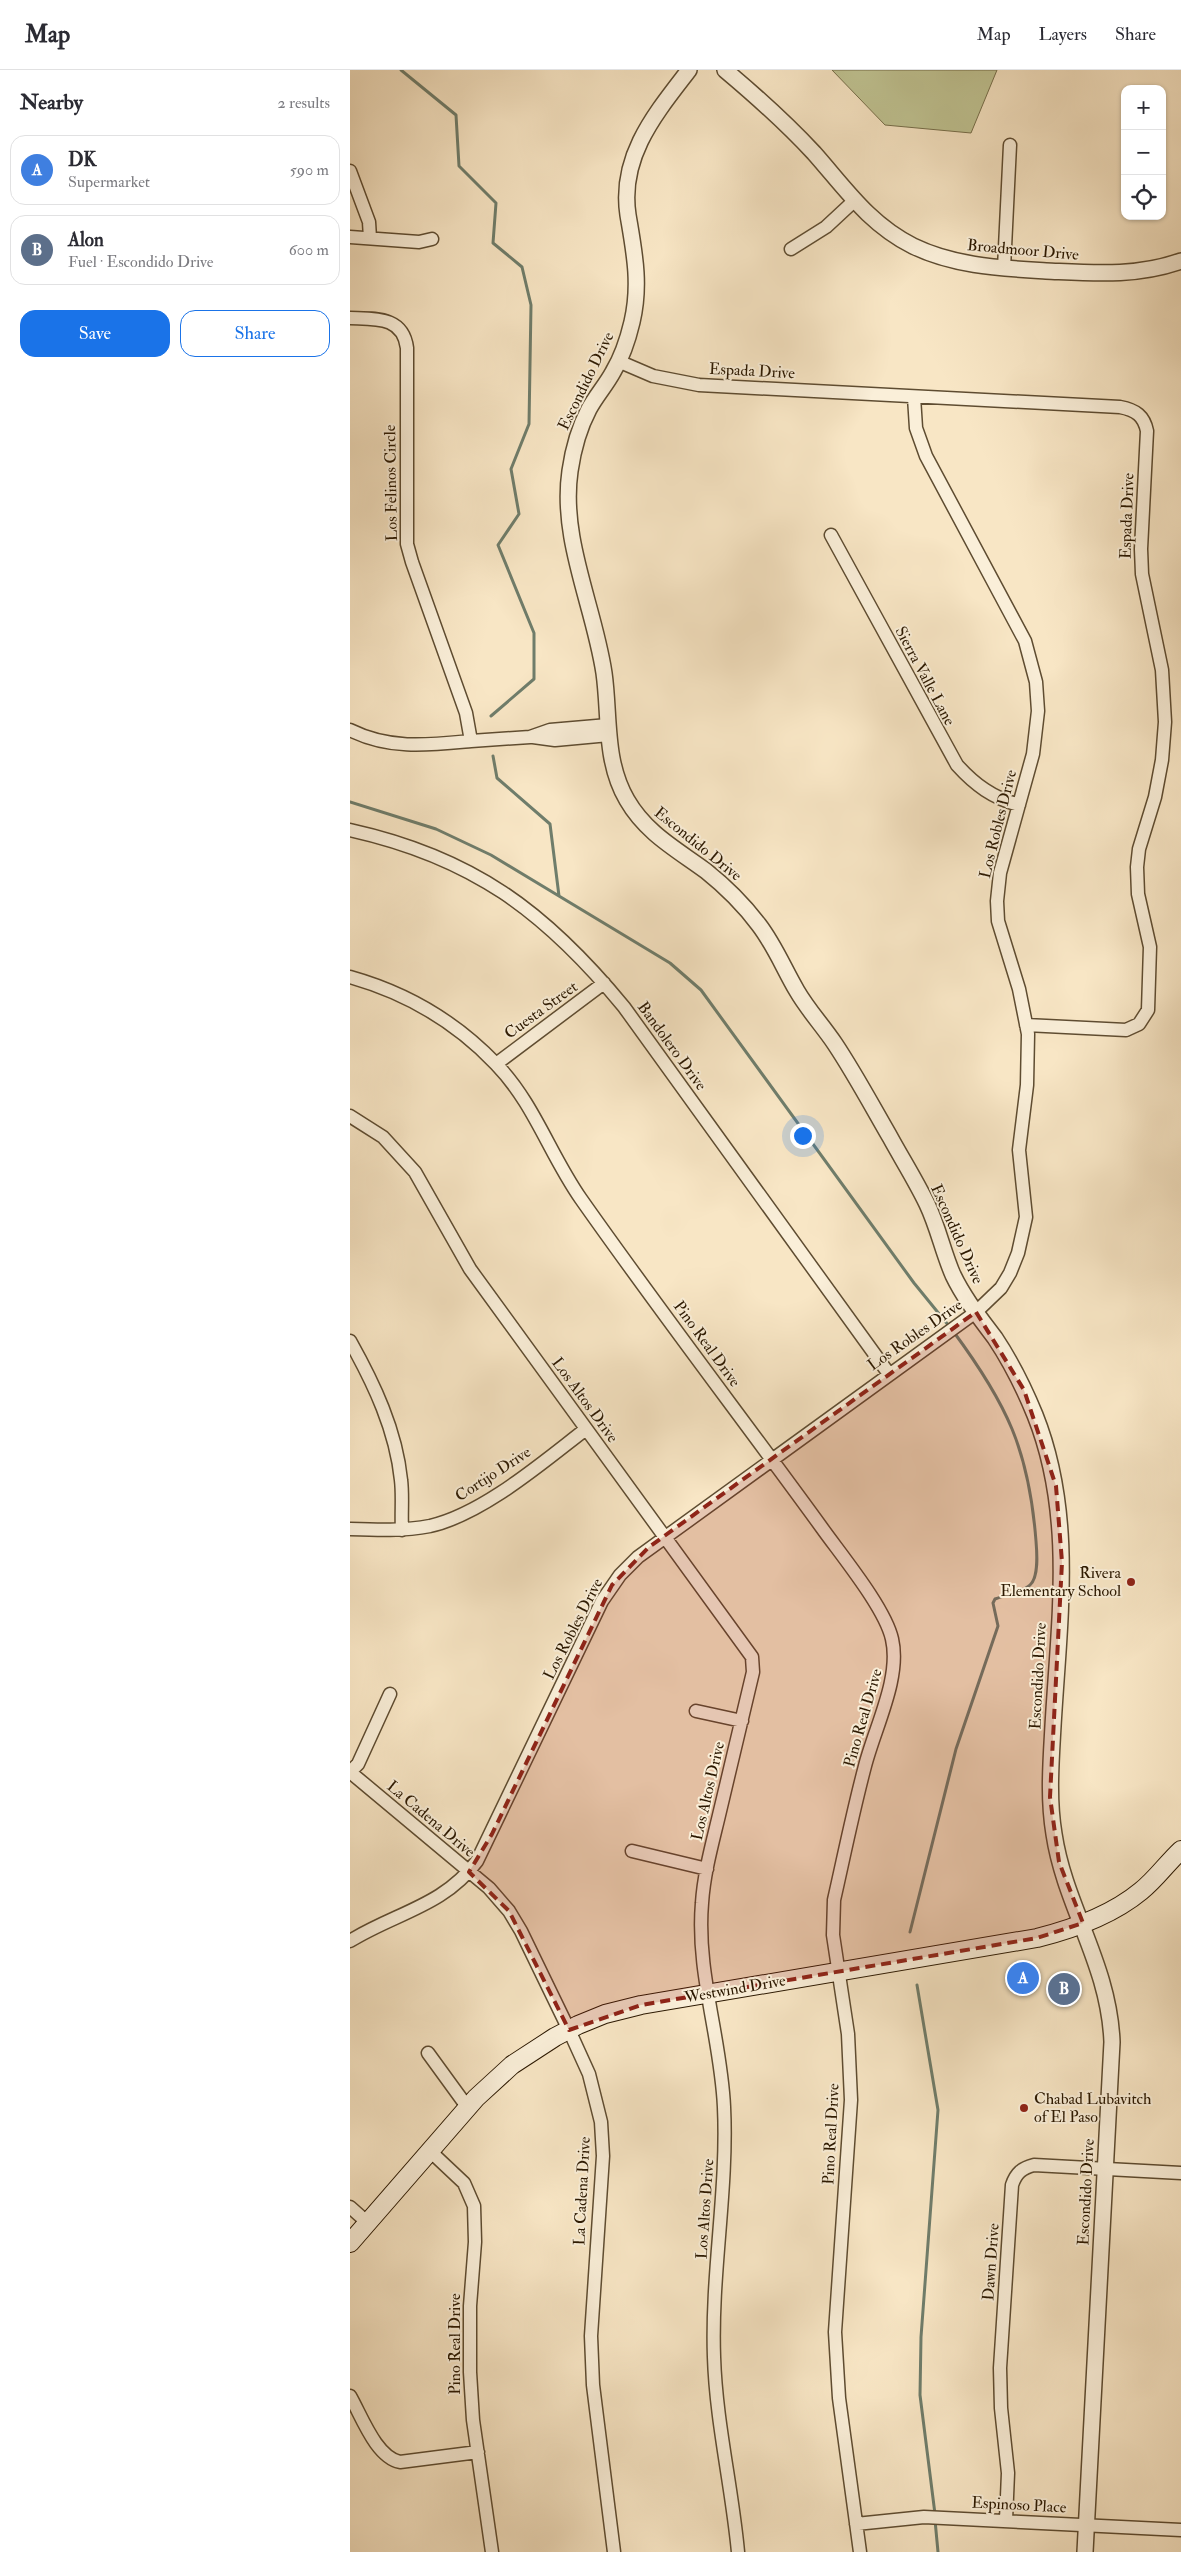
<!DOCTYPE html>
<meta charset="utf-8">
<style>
body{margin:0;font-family:"IM FELL Double Pica",serif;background:#f2f2f3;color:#2b2b33}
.controls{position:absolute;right:15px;top:15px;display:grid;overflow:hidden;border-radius:10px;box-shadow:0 1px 4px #0004}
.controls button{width:45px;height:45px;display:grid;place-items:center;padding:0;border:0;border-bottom:1px solid #e1e1e2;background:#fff;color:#2b2b33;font:25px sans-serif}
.you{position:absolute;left:452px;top:1065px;width:18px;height:18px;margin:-12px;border:4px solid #fff;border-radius:50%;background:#1a73e8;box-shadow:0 0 0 8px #1a73e833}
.badge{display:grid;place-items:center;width:32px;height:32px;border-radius:50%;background:#1a73e8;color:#fff;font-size:16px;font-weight:700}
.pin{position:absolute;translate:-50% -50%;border:2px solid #fff;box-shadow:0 1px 5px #0006}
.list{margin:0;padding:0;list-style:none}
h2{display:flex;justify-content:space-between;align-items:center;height:65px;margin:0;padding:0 20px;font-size:21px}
h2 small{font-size:16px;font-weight:400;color:#7c7c81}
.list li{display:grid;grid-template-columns:32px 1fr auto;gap:15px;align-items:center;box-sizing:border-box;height:70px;margin:0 10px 10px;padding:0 10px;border:1px solid #e1e1e2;border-radius:15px}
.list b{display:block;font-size:19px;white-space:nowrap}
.list p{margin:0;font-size:16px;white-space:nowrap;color:#7c7c81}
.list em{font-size:16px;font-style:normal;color:#7c7c81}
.actions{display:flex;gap:10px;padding:15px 20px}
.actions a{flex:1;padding:11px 0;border:1px solid #1a73e8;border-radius:15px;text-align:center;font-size:18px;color:#1a73e8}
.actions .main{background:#1a73e8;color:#fff}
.icon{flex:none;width:28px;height:28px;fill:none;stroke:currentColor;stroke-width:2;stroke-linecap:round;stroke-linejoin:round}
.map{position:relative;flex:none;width:831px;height:2482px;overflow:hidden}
header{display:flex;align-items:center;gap:30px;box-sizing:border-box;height:70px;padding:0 25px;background:#fff;border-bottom:1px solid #e1e1e2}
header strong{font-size:24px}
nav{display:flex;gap:28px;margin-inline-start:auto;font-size:18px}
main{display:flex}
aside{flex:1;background:#fff}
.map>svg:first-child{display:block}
.green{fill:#c0c493;stroke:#766e4a}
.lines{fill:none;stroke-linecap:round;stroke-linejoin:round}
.stream{stroke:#6f7d6b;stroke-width:3}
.minor-casing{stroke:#5e4c31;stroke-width:15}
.tertiary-casing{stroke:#5e4c31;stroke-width:18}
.secondary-casing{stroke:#2b1800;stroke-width:20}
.minor{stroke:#faefd9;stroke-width:12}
.tertiary{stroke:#faefd9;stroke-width:15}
.secondary{stroke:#faefd9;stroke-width:18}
.marked{fill:#8f2418;fill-opacity:0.2;stroke:#8f2418;stroke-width:4;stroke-dasharray:10 6;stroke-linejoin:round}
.poi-dot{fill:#8f2418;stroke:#faefd9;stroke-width:2}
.labels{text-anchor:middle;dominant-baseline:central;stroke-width:4;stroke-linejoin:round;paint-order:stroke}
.street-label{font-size:16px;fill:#2b1800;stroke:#faefd9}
.poi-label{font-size:16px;fill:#2b1800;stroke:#faefd9;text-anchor:end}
</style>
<header>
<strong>Map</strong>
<nav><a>Map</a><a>Layers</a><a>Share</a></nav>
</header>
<main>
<aside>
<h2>Nearby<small>2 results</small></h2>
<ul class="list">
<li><span class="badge" style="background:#3f7fe0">A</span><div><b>DK</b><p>Supermarket</p></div><em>590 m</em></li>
<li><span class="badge" style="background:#5c6f8a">B</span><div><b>Alon</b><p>Fuel · Escondido Drive</p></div><em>600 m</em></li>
</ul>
<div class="actions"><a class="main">Save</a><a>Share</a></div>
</aside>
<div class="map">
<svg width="831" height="2482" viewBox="0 0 831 2482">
<rect width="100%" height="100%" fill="#f8e6c5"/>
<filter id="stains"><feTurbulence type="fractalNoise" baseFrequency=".004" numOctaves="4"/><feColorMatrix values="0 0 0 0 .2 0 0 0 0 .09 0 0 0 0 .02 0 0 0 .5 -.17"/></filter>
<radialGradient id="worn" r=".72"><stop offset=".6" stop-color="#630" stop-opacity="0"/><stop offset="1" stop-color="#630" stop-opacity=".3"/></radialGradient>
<!-- green -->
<path class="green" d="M482,0h165l-26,63 -86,-8z"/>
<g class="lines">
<!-- stream -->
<path class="stream" d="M51,0l55,45 3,51 37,37 -3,40 29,24 9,38 -2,119 -18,45 8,45 -21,31 36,88v46l-43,37
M143,686l4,22 53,46 9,72
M0,732l86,27 55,26 179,108 31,27 213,293 35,43
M560,1862l46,-183 42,-123 -5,-23 2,-4c10,-4 28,-7 35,-14 9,-8 7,-32 6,-44 -7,-91 -29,-137 -83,-210
M567,1915l21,125 -17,227 -1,58 15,119
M585,2450l3,32"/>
<defs>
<path id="minor" d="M0,101l19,51 1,16
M0,167l69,5 13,-3
M441,179l35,-22 28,-26
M654,198l6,-123
M0,248c25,1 53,-2 57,30v196l5,18 54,151 5,28c-42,4 -81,9 -121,-11
M268,291l35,15 46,9 421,22c16,3 24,9 27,24l-6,118 1,25 20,96 3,52 -3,38 -7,37 -16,52 -2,18 1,27 12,53 -2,63 -9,14 -13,6 -100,-5
M481,465l126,230c18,20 36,33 62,40
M183,667l22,3 54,-5
M121,671l59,-4 20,-7 58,-5
M0,760c122,27 195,81 274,177l265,367
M0,907c57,16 105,44 146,87 38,39 54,91 85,135 78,111 161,219 241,329 20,28 63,80 70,111 9,39 -17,88 -27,127 -12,45 -21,90 -31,134l-1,35 15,99 3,66 -16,232 4,66 21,154
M146,994l108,-81
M0,1046l33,21 32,35 55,97 282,388 1,15c-11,46 -22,93 -33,139 -7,30 -16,61 -18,92 -6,69 19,135 22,204 4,83 -13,166 -10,250 2,65 18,130 24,195
M0,1271c24,43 46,89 51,139 2,16 0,33 1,50
M0,1459c27,1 54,2 80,-3 53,-12 113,-64 156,-97
M346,1641l46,10
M0,1702l139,116 20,23 12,20 48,99 20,44 12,48 2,34 -12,180 2,49 21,167
M0,1702l8,-8 32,-70
M282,1781l75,18
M0,1871c45,-28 94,-35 127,-80l125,-260 18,-26 18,-18 338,-245 25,-24 9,-15 8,-20 8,-36 -7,-67 8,-65 1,-51 -9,-45 -21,-68 -1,-20 3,-28 33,-119 5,-43 -2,-29 -11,-41 -99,-185 -10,-28 -2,-31
M78,1983l40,55
M80,2081l34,32 10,23 1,36 -5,64v66l3,48 19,132
M0,2137l18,16
M0,2326c12,21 26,61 50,66l78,-10
M656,2450l2,-47 -7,-65 -1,-40 12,-183c4,-12 10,-17 22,-20l147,8
M506,2454l68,-7 257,13"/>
<path id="tertiary" d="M339,0c-33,43 -70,86 -61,145 6,36 13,69 4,107 -4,17 -10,35 -19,50 -7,13 -17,24 -24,37 -10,19 -16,41 -19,62 -10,68 24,135 34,202 6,42 0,88 23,127 19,33 49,49 79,71 20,16 38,34 53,54 16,21 25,44 38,66 11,19 26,35 38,53 20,30 37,62 55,93 12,22 26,44 37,67 11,23 16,48 26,71 11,23 27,43 42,63 16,24 29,50 40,77 40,100 24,206 18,311 -2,36 -5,72 1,108 11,73 55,130 58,208l-27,510
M375,0c31,26 61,53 89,83 31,35 55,71 99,93 41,20 87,22 133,25 46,2 90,6 135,-10"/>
<path id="secondary" d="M0,2173l126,-145 36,-33 43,-28 23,-12 27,-11 36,-9 396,-67c36,-9 75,-23 104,-47 15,-12 26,-28 40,-41"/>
</defs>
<!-- minor casing -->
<use href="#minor" class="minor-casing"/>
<!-- tertiary casing -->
<use href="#tertiary" class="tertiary-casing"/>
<!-- secondary casing -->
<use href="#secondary" class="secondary-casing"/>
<!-- minor -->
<use href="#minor" class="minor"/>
<!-- tertiary -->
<use href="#tertiary" class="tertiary"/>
<!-- secondary -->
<use href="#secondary" class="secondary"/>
</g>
<!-- marked area -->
<path class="marked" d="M626,1242l48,78 32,96 6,76 -12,235 9,65 24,61 -46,15 -396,67 -72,25 -60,-119 -40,-39 23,-38 120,-249 37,-38z"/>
<!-- markers -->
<g class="poi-dot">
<circle cx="781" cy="1512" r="5"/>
<circle cx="674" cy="2038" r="5"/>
</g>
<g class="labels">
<!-- street labels -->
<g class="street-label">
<text transform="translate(673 180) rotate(5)">Broadmoor Drive</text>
<text transform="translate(402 301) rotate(3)">Espada Drive</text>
<text transform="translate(236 311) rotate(-64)">Escondido Drive</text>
<text transform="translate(41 413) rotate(-91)">Los Felinos Circle</text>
<text transform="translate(777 446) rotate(-88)">Espada Drive</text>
<text transform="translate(575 606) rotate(62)">Sierra Valle Lane</text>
<text transform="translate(648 754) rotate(-76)">Los Robles Drive</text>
<text transform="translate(348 774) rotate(39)">Escondido Drive</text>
<text transform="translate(191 940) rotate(-36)">Cuesta Street</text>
<text transform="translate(322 976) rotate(54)">Bandolero Drive</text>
<text transform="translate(607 1164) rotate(66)">Escondido Drive</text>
<text transform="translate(565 1265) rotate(-35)">Los Robles Drive</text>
<text transform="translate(357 1274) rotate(54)">Pino Real Drive</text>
<text transform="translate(235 1330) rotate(54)">Los Altos Drive</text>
<text transform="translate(143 1404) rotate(-33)">Cortijo Drive</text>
<text transform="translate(223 1559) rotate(-63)">Los Robles Drive</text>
<text transform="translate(688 1606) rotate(-87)">Escondido Drive</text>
<text transform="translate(513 1648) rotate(-74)">Pino Real Drive</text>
<text transform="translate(358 1721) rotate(-77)">Los Altos Drive</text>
<text transform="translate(81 1749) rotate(40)">La Cadena Drive</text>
<text transform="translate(385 1919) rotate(-10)">Westwind Drive</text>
<text transform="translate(481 2064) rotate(-87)">Pino Real Drive</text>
<text transform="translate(232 2121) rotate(-87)">La Cadena Drive</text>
<text transform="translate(736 2122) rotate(-87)">Escondido Drive</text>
<text transform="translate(355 2139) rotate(-86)">Los Altos Drive</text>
<text transform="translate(641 2192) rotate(-86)">Dawn Drive</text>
<text transform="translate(105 2274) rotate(-90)">Pino Real Drive</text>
<text transform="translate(669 2435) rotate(3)">Espinoso Place</text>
</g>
<!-- poi labels -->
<g class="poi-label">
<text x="771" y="1503">Rivera<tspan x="771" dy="18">Elementary School</tspan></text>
<text x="684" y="2029" text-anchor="start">Chabad Lubavitch<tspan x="684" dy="18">of El Paso</tspan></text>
</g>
</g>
<rect width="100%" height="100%" filter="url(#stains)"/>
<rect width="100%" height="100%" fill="url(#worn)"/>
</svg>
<div class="controls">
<button>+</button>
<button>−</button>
<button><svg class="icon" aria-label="locate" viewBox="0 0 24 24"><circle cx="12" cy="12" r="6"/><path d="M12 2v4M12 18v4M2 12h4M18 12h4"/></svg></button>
</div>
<div class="you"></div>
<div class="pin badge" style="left:673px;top:1908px;background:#3f7fe0">A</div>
<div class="pin badge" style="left:714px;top:1919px;background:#5c6f8a">B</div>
</div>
</main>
